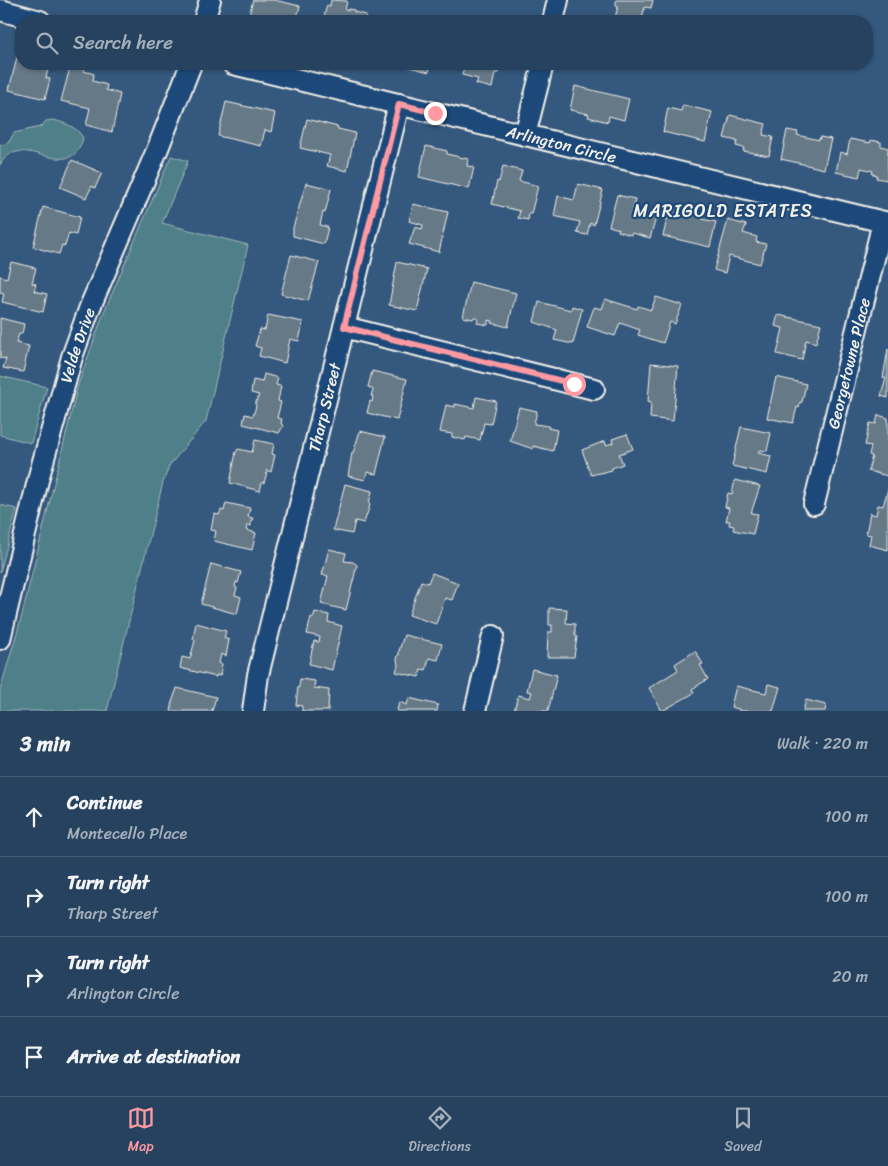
<!DOCTYPE html>
<meta charset="utf-8">
<style>
body{margin:0;font-family:Sriracha,sans-serif;background:#334d67;color:#f1f3f6}
.stop{position:absolute;width:15px;height:15px;margin:-11px;border:4px solid #ff9aa2;border-radius:50%;background:#fff}
.stop.end{background:#ff9aa2;border-color:#fff;box-shadow:0 1px 5px #0008}
.list{margin:0;padding:0;list-style:none}
h2{display:flex;justify-content:space-between;align-items:center;height:65px;margin:0;padding:0 20px;font-size:21px}
h2 small{font-size:16px;font-weight:400;color:#a4b0bc}
.list li{display:grid;grid-template-columns:32px 1fr auto;gap:15px;align-items:center;box-sizing:border-box;height:80px;padding:0 20px;border-top:1px solid #435b73}
.list b{display:block;font-size:19px;white-space:nowrap}
.list p{margin:0;font-size:16px;white-space:nowrap;color:#a4b0bc}
.list em{font-size:16px;font-style:normal;color:#a4b0bc}
.icon{flex:none;width:28px;height:28px;fill:none;stroke:currentColor;stroke-width:2;stroke-linecap:round;stroke-linejoin:round}
.map{position:relative;flex:none;width:888px;height:711px;overflow:hidden}
.search{position:absolute;background:#27425e;box-shadow:0 1px 4px #0004;left:15px;right:15px;top:15px;height:55px;display:flex;align-items:center;gap:12px;box-sizing:border-box;padding:0 18px;border-radius:20px;color:#a4b0bc;font-size:19px}
.sheet{height:385px;background:#27425e}
nav{display:flex;justify-content:space-around;align-items:center;box-sizing:border-box;height:70px;border-top:1px solid #435b73;background:#27425e;font-size:14px;color:#a4b0bc}
nav a{display:grid;justify-items:center;gap:2px}
nav .on{color:#ff9aa2}
.map>svg:first-child{display:block}
.green{fill:#4f7f89;stroke:#a2b8b8}
.building{fill:#667987;stroke:#f4f1e8}
.lines{fill:none;stroke-linecap:round;stroke-linejoin:round}
.minor-casing{stroke:#f4f1e8;stroke-width:24}
.minor{stroke:#1f4a7a;stroke-width:20}
.route{stroke:#ff9aa2;stroke-width:6}
.labels{text-anchor:middle;dominant-baseline:central;stroke-width:4.5;stroke-linejoin:round;paint-order:stroke}
.street-label{font-size:16px;fill:#f4f1e8;stroke:#1f4a7a}
.neighbourhood-label{font-size:18px;letter-spacing:1px;fill:#f4f1e8;stroke:#1f4a7a}
</style>
<div class="map">
<svg width="888" height="711" viewBox="0 0 888 711">
<rect width="100%" height="100%" fill="#34587e"/>
<filter id="ink" filterUnits="userSpaceOnUse"><feTurbulence type="fractalNoise" baseFrequency=".02" numOctaves="2"/><feDisplacementMap in="SourceGraphic" scale="10" xChannelSelector="R" yChannelSelector="G"/><feConvolveMatrix kernelMatrix="1 2 1 2 8 2 1 2 1" color-interpolation-filters="sRGB"/></filter>
<g filter="url(#ink)">
<!-- green -->
<path class="green" d="M53,120c13,3 24,7 30,18 -12,49 -63,-11 -83,27v-21l2,1 7,-3 5,-9 26,-6 6,-6z
M171,156l17,5 -26,62 86,22 -42,176 -37,45 -6,16 -56,229h-107v-21l21,-71 57,-234 26,-73z
M0,376l47,11 -16,56 -31,-8z
M0,505l17,4 -17,63z"/>
<!-- building -->
<path class="building" d="M253,0h21l26,6 -4,15h-44l1,-5 -4,-1z
M331,0l16,1 -2,9 3,1v-2l6,1v2l12,3 -1,6h-42l4,-16 3,1z
M616,0h37l-2,8 -6,-1 -4,14h-18l-8,-3 3,-12h-2z
M18,53h3v11h11l-1,4 5,1 1,-3 11,3 -2,9 4,1 -5,20 -36,-9z
M71,64l14,3 -1,4 10,3 -1,7 14,4 -1,5 14,4 -8,38 -26,-7 4,-17 -29,-7z
M405,64h26l-2,8 -24,-6z
M465,64h41l-2,6 -4,-1 -1,4h-4l-3,15 -16,-4 2,-5 -16,-4z
M575,86l54,13 -5,21 -15,-4 -1,6 -20,-5 1,-3 -19,-4z
M226,102l49,11 -4,19 -6,-2 -4,16 -43,-10z
M683,105l29,7 -7,30 -42,-10 5,-24 13,3z
M730,115l36,9 -3,11 10,2 -4,19 -26,-5 1,-3 -8,-2 1,-5 -13,-3z
M307,119l31,8v2l17,4 -8,38 -20,-5 3,-11 -30,-7z
M787,130l11,2 -1,3 22,5 1,-3 11,2 -7,30 -43,-10z
M850,139l20,4 1,-3 10,2v4l7,2 -1,32 -11,-2 1,-3 -5,-1 1,-3 -12,-3 -2,9 -23,-5 4,-20 7,2z
M426,146l21,5v3l21,5 -1,7 7,1 -5,22 -50,-12z
M72,160l30,13 -7,15 -3,-2 -6,12 -26,-11z
M503,166l19,5 -3,10 19,5 -7,28 -2,-1 -1,7 -10,-2 2,-7 -28,-7 5,-23 2,1z
M306,183l25,6 -6,24 -2,-1 -3,13 8,2 -4,17 -31,-8v-8z
M578,184l25,6 -9,35 -4,-2 -3,12 -10,-2 3,-11 -26,-6 4,-20 16,4z
M617,195l18,4 -2,10 15,5 -1,2 9,2 -6,20 -18,-5 -1,2 -13,-4 1,-2 -10,-3z
M413,204l35,8 -9,40 -30,-8 6,-17 7,2 1,-4 -14,-4z
M43,207l37,10 -4,18 -7,-2 -4,13 -3,-1 -3,9 -26,-7z
M670,207l18,4 -1,4 3,1 1,-2 12,3 -1,2 14,3 -6,25 -47,-11z
M728,220l18,5 -3,8 14,4 -1,5 10,2 -6,20 -31,-8 -4,17 -11,-3z
M291,255l28,7 -11,39 -27,-7z
M11,262l25,6 -4,15 4,1 -2,7 13,3 -4,18 -41,-10 2,-9 -4,-1v-16l7,2z
M397,262l30,7 -10,42 -28,-6z
M471,282l45,11 -8,34 -16,-4 1,-2 -5,-1v5l-11,-2 1,-5 -4,-1 -1,2 -10,-2z
M656,297l26,8 -7,19 -5,-2 -7,21 -25,-8 2,-5 -20,-7 -5,13 -28,-9 7,-20 8,2 3,-10 32,10 1,-3 13,4z
M539,302l32,8 1,-4 10,3 -9,35 -19,-4 3,-10 -23,-8z
M268,315l35,7 -4,19 -9,-2 -5,24 -26,-7 2,-8 -6,-2 5,-17 5,1z
M778,315l43,9 -5,19 -10,-3 -4,20 -25,-6 6,-26 -8,-2z
M0,318l24,6 -2,10h-3l-3,9 13,3 -6,26 -20,-4 3,-9 -6,-1z
M888,349v49l-7,-2 5,-18h-3z
M651,363l27,3 -5,55 -23,-3 1,-16 -3,-1z
M372,371l35,8 -10,41 -30,-7 3,-12 2,1 1,-6h-2l2,-7 -5,-2z
M264,374l14,4 -2,7 5,1 -3,15 3,1 -4,16 5,1 -1,4 2,3 -4,7 -36,-9 2,-10 8,2 3,-10 -1,-2 4,-9 -8,-2 2,-13 9,2z
M776,377l30,7 -4,18h-2l-1,6 -2,-1 -4,16 -26,-5z
M476,397l20,4 -5,23 -7,-1 -4,17 -14,-3 -1,3 -13,-3v-3l-12,-2 6,-27 9,2v-3l19,4z
M519,407l18,4 -3,13 15,2 -1,2 9,2 -4,21 -20,-5v3l-23,-8z
M878,415l10,3v58l-20,-5 4,-15 -3,-1 2,-9 -6,-1 5,-22 6,1z
M741,427l30,6 -4,18 -8,-1 -1,3 13,3 -4,18 -35,-8z
M360,431l25,6 -9,37 -9,-2 -2,8 -17,-4 4,-23h1z
M627,434l6,15 -14,5 4,10 -11,4v2l-21,5 -9,-25 23,-9 1,4 7,-2 -1,-4z
M255,440l19,4 -2,10 3,1 -4,17 -5,-2 1,2 -3,11 -2,-1 -2,9 -30,-8 6,-31 2,-3 14,3z
M735,480l25,6 -9,27 7,1 -5,20 -20,-4 1,-4 -5,-1 1,-4h-4l3,-13 -4,-1 3,-14 4,1z
M345,484l27,7 -3,12 1,2 -6,18 -9,-2 -3,13 -19,-4z
M888,489v61l-19,-5 2,-10 -5,-1 4,-21 6,2 2,-10 5,1z
M226,503l24,5 -2,9 5,1 -1,3 -1,-1v6l-4,-1 -1,5 10,3 -4,17 -38,-9 2,-10 -5,-1 3,-16 5,1 2,-5 3,1z
M329,549l17,4 -2,8 9,1 4,3 -11,45 -25,-6 7,-28 -6,-1z
M211,564l30,8 -3,11 -2,-1 -1,5 2,1 -2,7 6,2 -4,17 -36,-10z
M432,573l26,10 -6,17 -7,-2 -9,26 -27,-9 12,-34 7,2z
M549,608l18,1 -1,14 9,1v11l2,2 -3,20h-27l1,-25h4v-7h-3z
M315,612l14,3 -1,7 14,4 -10,44 -23,-6 5,-23 5,1 1,-5 -13,-3 4,-17 2,1z
M196,623l30,8 -2,7 5,2 -3,16 -5,-2 -2,9 3,1 -2,12 -4,-1v2l-36,-9 2,-11 8,2 5,-19 -2,-1z
M404,635l38,9 -4,16 -9,-2 -3,12 -5,-1 -2,8 -23,-5 2,-7 -1,-5 1,-5h1v-4z
M695,651l8,13 -3,1 8,14 -16,10 2,4 -32,18 -13,-23 29,-18 -3,-6z
M532,669l25,6 -9,36h-34l4,-16 12,3 2,-6 -5,-1z
M300,679l15,2 -1,7 15,2 -1,21h-26v-5l-6,-1 2,-18h1z
M768,684l12,3 -7,24h-34v-2l-8,-2 5,-21 30,7z
M177,688l39,9 -4,14h-41l1,-5 -1,-1z
M409,698l29,7 -1,6h-40l2,-9 8,3z
M806,700l20,5 -1,6h-22z"/>
<g class="lines">
<defs>
<g id="minor">
<path d="M0,10l40,11"/>
<path d="M204,21l6,-21"/>
<path d="M553,21l5,-21"/>
<path id="s1" d="M233,64l655,159"/>
<path d="M525,135l18,-71"/>
<path d="M344,327l250,62"/>
<path id="s2" d="M814,504l69,-282"/>
<path id="s3" d="M0,639l39,-163 33,-119 18,-50 68,-159 33,-84"/>
<path id="s4" d="M253,711l5,-36 141,-571"/>
<path d="M475,711l18,-75"/>
</g>
</defs>
<!-- minor casing -->
<use href="#minor" class="minor-casing"/>
<!-- minor -->
<use href="#minor" class="minor"/>
</g>
</g>
<g class="lines" filter="url(#ink)">
<!-- route -->
<path class="route" d="M435,113l-36,-9 -55,223 230,57"/>
</g>
<g class="labels">
<!-- street labels -->
<g class="street-label">
<text stroke="none"><textPath href="#s1" startOffset="338">Arlington Circle</textPath></text>
<text stroke="none"><textPath href="#s3" startOffset="304">Velde Drive</textPath></text>
<text stroke="none"><textPath href="#s2" startOffset="145">Georgetowne Place</textPath></text>
<text stroke="none"><textPath href="#s4" startOffset="312">Tharp Street</textPath></text>
</g>
<!-- neighbourhood labels -->
<g class="neighbourhood-label">
<text x="723" y="211">MARIGOLD ESTATES</text>
</g>
</g>
</svg>
<div class="stop" style="left:574px;top:384px"></div>
<div class="stop end" style="left:435px;top:113px"></div>
<div class="search"><svg class="icon" aria-label="search" viewBox="0 0 24 24"><circle cx="10" cy="10" r="6"/><path d="M15 15l6 6"/></svg>Search here</div>
</div>
<section class="sheet">
<h2>3 min<small>Walk · 220 m</small></h2>
<ul class="list">
<li><svg class="icon" aria-label="ahead" viewBox="0 0 24 24"><path d="M12 20V5M6 11l6-6 6 6"/></svg><div><b>Continue</b><p>Montecello Place</p></div><em>100 m</em></li>
<li><svg class="icon" aria-label="right" viewBox="0 0 24 24"><path d="M7 20v-9h11M14 6l5 5-5 5"/></svg><div><b>Turn right</b><p>Tharp Street</p></div><em>100 m</em></li>
<li><svg class="icon" aria-label="right" viewBox="0 0 24 24"><path d="M7 20v-9h11M14 6l5 5-5 5"/></svg><div><b>Turn right</b><p>Arlington Circle</p></div><em>20 m</em></li>
<li><svg class="icon" aria-label="arrive" viewBox="0 0 24 24"><path d="M6 21V4h12l-3 4 3 4H6"/></svg><div><b>Arrive at destination</b></div></li>
</ul>
</section>
<nav>
<a class="on"><svg class="icon" aria-label="map" viewBox="0 0 24 24"><path d="M3 6l6-2 6 2 6-2v14l-6 2-6-2-6 2zM9 4v14M15 6v14"/></svg>Map</a>
<a><svg class="icon" aria-label="directions" viewBox="0 0 24 24"><path d="M12 3l9 9-9 9-9-9zM9 14v-3h6M13 9l2 2-2 2"/></svg>Directions</a>
<a><svg class="icon" aria-label="saved" viewBox="0 0 24 24"><path d="M7 4h10v16l-5-4-5 4z"/></svg>Saved</a>
</nav>
